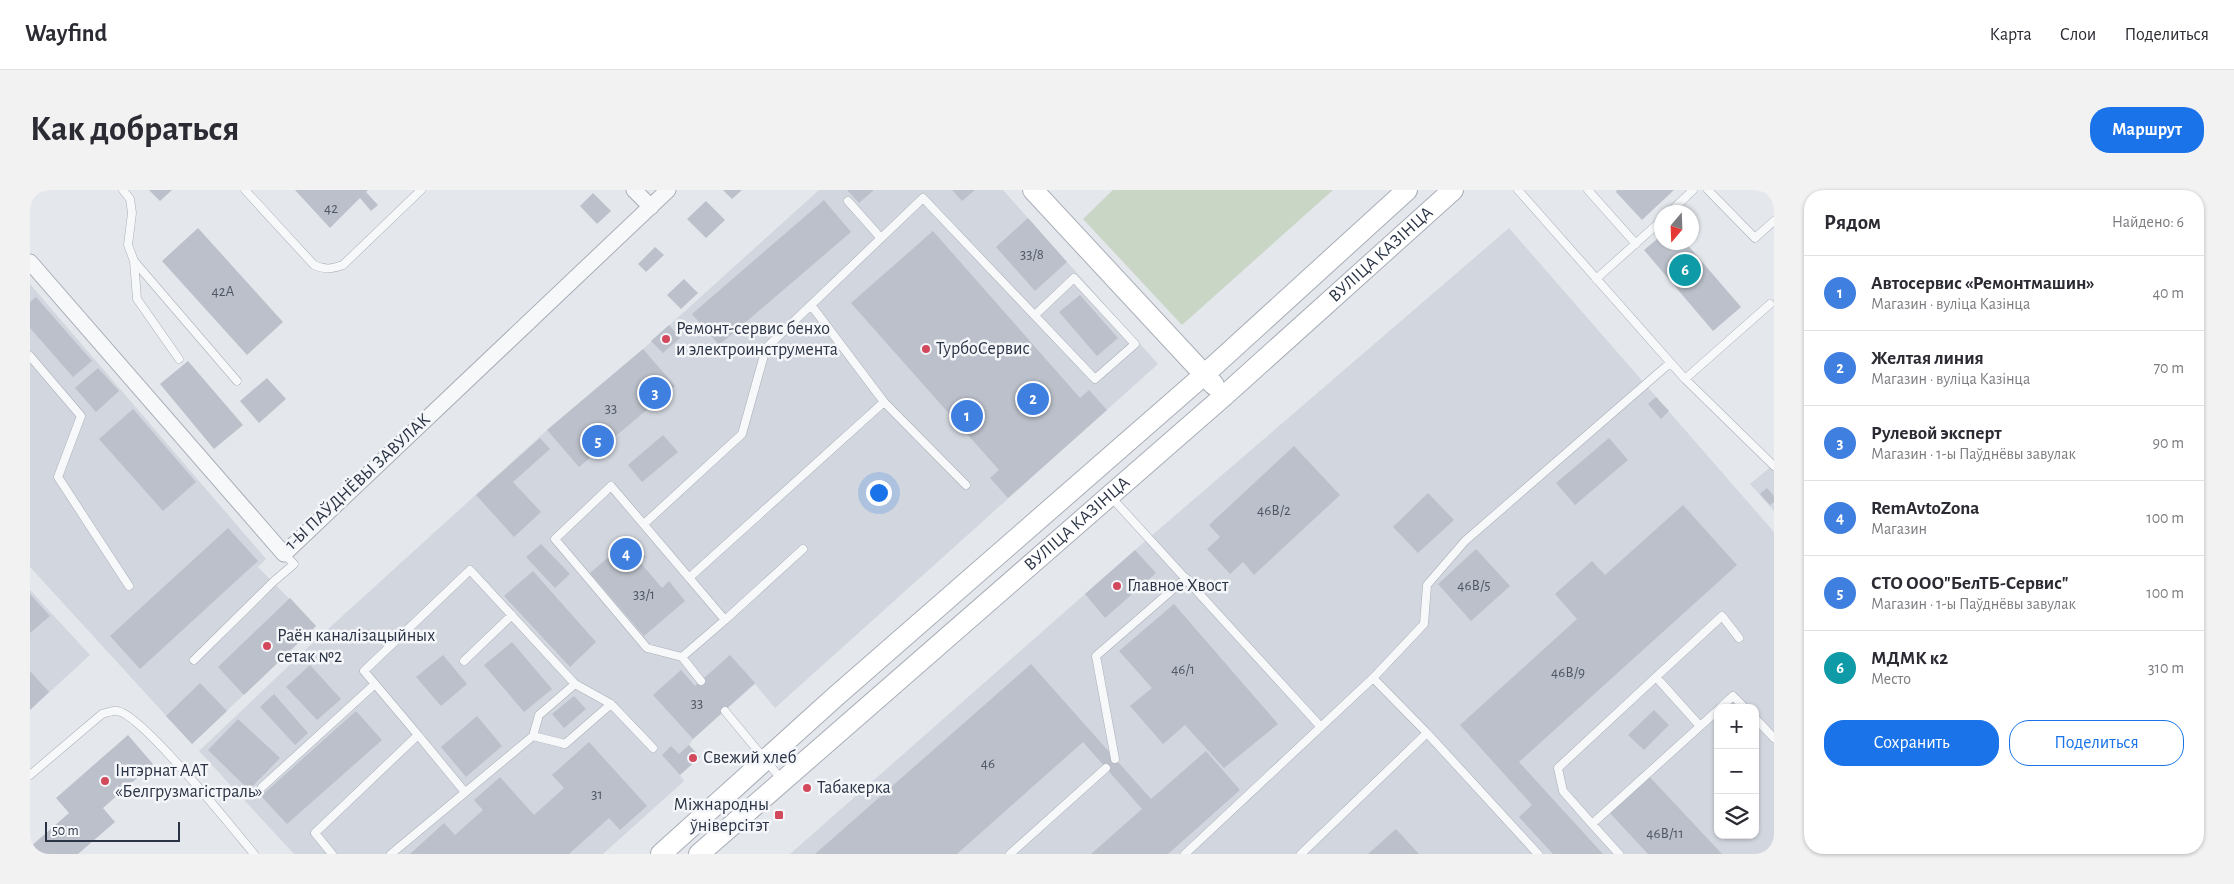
<!DOCTYPE html>
<html lang="ru">
<meta charset="utf-8">
<style>
body{margin:0;font-family:"Alegreya Sans",sans-serif;background:#f2f2f3;color:#2b2b33}
.controls{position:absolute;right:15px;bottom:15px;display:grid;overflow:hidden;border-radius:10px;box-shadow:0 1px 4px #0004}
.controls button{width:45px;height:45px;display:grid;place-items:center;padding:0;border:0;border-bottom:1px solid #e1e1e2;background:#fff;color:#2b2b33;font:25px sans-serif}
.compass{position:absolute;left:1624px;top:15px;width:45px;height:45px;border-radius:50%;background:#fff;box-shadow:0 1px 4px #0004;rotate:199deg}
.scale{position:absolute;left:15px;bottom:12px;width:135px;box-sizing:border-box;padding-left:5px;border:2px solid #2b3445;border-top:0;font-size:14px;line-height:18px;white-space:nowrap;color:#2b3445;-webkit-text-stroke:4px #f4f6f9;paint-order:stroke}
.you{position:absolute;left:848px;top:302px;width:18px;height:18px;margin:-12px;border:4px solid #fff;border-radius:50%;background:#1a73e8;box-shadow:0 0 0 8px #1a73e833}
.badge{display:grid;place-items:center;width:32px;height:32px;border-radius:50%;background:#1a73e8;color:#fff;font-size:16px;font-weight:700}
.pin{position:absolute;translate:-50% -50%;border:2px solid #fff;box-shadow:0 1px 5px #0006}
.list{margin:0;padding:0;list-style:none}
h2{display:flex;justify-content:space-between;align-items:center;height:65px;margin:0;padding:0 20px;font-size:21px}
h2 small{font-size:16px;font-weight:400;color:#7c7c81}
.list li{display:grid;grid-template-columns:32px 1fr auto;gap:15px;align-items:center;box-sizing:border-box;height:75px;padding:0 20px;border-top:1px solid #e1e1e2}
.list b{display:block;font-size:19px;white-space:nowrap}
.list p{margin:0;font-size:16px;white-space:nowrap;color:#7c7c81}
.list em{font-size:16px;font-style:normal;color:#7c7c81}
.actions{display:flex;gap:10px;padding:15px 20px}
.actions a{flex:1;padding:11px 0;border:1px solid #1a73e8;border-radius:20px;text-align:center;font-size:18px;color:#1a73e8}
.actions .main{background:#1a73e8;color:#fff}
.icon{flex:none;width:28px;height:28px;fill:none;stroke:currentColor;stroke-width:2;stroke-linecap:round;stroke-linejoin:round}
.map{position:relative;flex:none;width:1744px;height:664px;overflow:hidden;border-radius:20px}
header{display:flex;align-items:center;gap:30px;box-sizing:border-box;height:70px;padding:0 25px;background:#fff;border-bottom:1px solid #e1e1e2}
header strong{font-size:24px}
nav{display:flex;gap:28px;margin-inline-start:auto;font-size:18px}
.intro{display:flex;align-items:center;justify-content:space-between;box-sizing:border-box;height:120px;padding:0 30px}
h1{margin:0;font-size:35px}
.button{padding:12px 22px;border-radius:20px;background:#1a73e8;color:#fff;font-size:18px;font-weight:700}
main{display:flex;gap:30px;padding:0 30px}
aside{flex:1;background:#fff;border-radius:20px;box-shadow:0 1px 4px #0004}
.map>svg:first-child{display:block}
.built{fill:#d2d6de;fill-rule:evenodd}
.green{fill:#c9d6c5}
.building{fill:#bbc0ca}
.lines{fill:none;stroke-linecap:round;stroke-linejoin:round}
.lane-casing{stroke:#a9aeb7;stroke-width:9}
.street-casing{stroke:#a9aeb7;stroke-width:17}
.secondary-casing{stroke:#a9aeb7;stroke-width:22}
.lane{stroke:#f7f8fa;stroke-width:8}
.street{stroke:#f7f8fa;stroke-width:15}
.secondary{stroke:#fff;stroke-width:20}
.poi-dot{fill:#d1495b;stroke:#f4f6f9;stroke-width:2}
.labels{text-anchor:middle;dominant-baseline:central;stroke-width:5;stroke-linejoin:round;paint-order:stroke}
.number-label{font-size:15px;fill:#4f5766}
.street-label{font-size:18px;fill:#2b3445;stroke:#f4f6f9}
.poi-label{font-size:18px;fill:#2b3445;stroke:#f4f6f9;text-anchor:start}
</style>
<header>
<strong>Wayfind</strong>
<nav><a>Карта</a><a>Слои</a><a>Поделиться</a></nav>
</header>
<div class="intro"><h1>Как добраться</h1><a class="button">Маршрут</a></div>
<main>
<div class="map">
<svg width="1744" height="664" viewBox="0 0 1744 664">
<rect width="100%" height="100%" fill="#e4e7ec"/>
<!-- built -->
<path class="built" d="M789,0h184l155,174 -383,344 -20,-24 -62,55 -4,6 11,12 -20,18 4,6 -81,73h-309l-95,-103 117,-111 231,-210 96,-81z
M1479,38l265,304v322h-984l345,-304zM1688,518h37v127h-37z
M0,94l236,275 -8,8 58,59 -124,118 -162,-177z
M1744,274v47l-24,-27z
M0,400l60,65 -60,55z"/>
<!-- green -->
<path class="green" d="M1083,0h220l-151,135 -99,-106z"/>
<!-- building -->
<path class="building" d="M119,0h23l-12,11z
M265,0h73l-2,2 12,13 -7,6 -11,-13 -30,30z
M693,0h19l-10,9z
M817,0h27l-15,13z
M922,0h23l-13,11z
M1587,0h57l-32,30 -26,-28z
M563,3l18,18 -14,13 -17,-18z
M794,10l27,32 -132,113 -27,-31z
M676,11l19,19 -19,18 -19,-19z
M998,28l39,44 -32,29 -39,-44z
M168,38l85,94 -36,33 -85,-94z
M903,41l147,167 9,-8 18,20 -99,88 -18,-20 9,-8 -148,-167z
M1632,45v7h23l56,65 -28,24 -69,-81z
M625,57l9,8 -18,17 -8,-8z
M654,89l14,14 -17,16 -14,-14z
M1050,105l38,43 -21,18 -38,-44z
M6,107l56,64 -19,16 -43,-49v-26z
M639,135l11,13 -17,15 -12,-12z
M613,159l32,37 -96,81 -32,-37z
M158,171l55,64 -29,24 -54,-65z
M68,178l21,23 -23,21 -21,-24z
M237,188l19,21 -27,24 -19,-22z
M1626,207l13,14 -8,8 -13,-15z
M103,219l63,73 -33,29 -64,-72z
M633,245l15,17 -36,30 -14,-17z
M510,248l10,11 -37,33 28,30 -27,25 -38,-42z
M1579,248l19,22 -53,45 -19,-22z
M1264,256l46,49 -86,80 -11,-13 -13,12 -23,-25 13,-12 -11,-12z
M1737,298l7,8v6l-4,3 -10,-11z
M1398,303l26,27 -36,33 -25,-26z
M1653,315l54,60 -218,197 84,92h-50l-34,-37 13,-12 -72,-80 117,-106 -22,-25 37,-33 13,14z
M198,338l30,33 -118,108 -30,-33z
M600,349l16,18 -6,5 22,26 7,-7 16,20 -41,35 -54,-63z
M511,354l29,30 -15,14 -29,-31z
M1446,359l34,37 -39,35 -33,-37z
M1105,360l21,23 -51,45 -20,-24z
M503,381l63,71 -26,25 -66,-71z
M0,404l20,22 -20,17z
M260,408l26,28 -72,69 -26,-28z
M1144,414l104,120 -54,44 -39,-43 -22,19 -33,-38 22,-18 -33,-37z
M482,452l40,47 -28,23 -40,-47z
M413,465l24,29 -26,22 -25,-29z
M700,465l25,28 -62,56 -40,-44 28,-25 14,16z
M1001,474l120,135 55,-48 34,39 -72,64h-77l51,-45 -59,-67 -126,112h-142z
M280,475l31,34 -24,21 -31,-33z
M0,481l19,21 -19,18z
M170,493l27,28 -35,33 -26,-28z
M244,504l34,39 -13,12 -35,-38z
M544,506l12,13 -22,19 -12,-14z
M1624,520l15,15 -25,25 -16,-15z
M326,521l26,29 -95,84 -26,-28z
M447,526l25,30 -36,31 -25,-30z
M208,529l42,39 -31,32 -41,-40z
M98,545l25,29 -50,44 12,14 -37,32h-48v-7l39,-34 -13,-15z
M559,552l58,64 -27,24 -11,-12 -40,36h-159l34,-31 11,12 28,-25 -9,-10 26,-23 34,38 30,-27 -12,-13z
M659,555l11,12 -20,18 -18,-20 9,-9 8,8z
M1617,584l75,80h-74l-40,-43z
M1366,639l23,25h-51z"/>
<g class="lines">
<defs>
<path id="lane" d="M93,0l7,9 2,14 -4,32 6,16 103,120
M215,0l69,75c11,5 18,4 29,0l78,-75
M1488,0l167,189 89,87
M1558,0l48,54
M1678,0l47,48 19,-17
M818,11l32,36
M1640,22l23,-22
M104,71l3,38 42,60
M1566,89l66,-59
M0,166l51,60 -23,61 71,109
M1655,189l85,-75
M936,295l-82,-83 -73,-97 112,-107 172,181 40,-35 -61,-66 -39,37
M1081,307l210,230
M614,334l98,-90 24,-86 45,-43
M660,387l194,-175
M695,430l78,-71
M652,467l-35,-9 -92,-109 56,-53 114,134 -43,37 19,24
M164,470l79,-78 21,-18 -10,-10
M434,471l48,-46
M1626,487l66,-61 17,22
M1343,488l51,-54 3,-39 38,-44 205,-178
M1690,518l13,-12 12,12
M695,521l57,69
M1725,528l19,20
M388,545l46,56
M503,546l6,-21 36,-31
M1085,569l-19,-103 90,-78
M0,585l72,-61c5,-1 11,-4 15,-3 24,2 117,119 137,143
M232,597l113,-103
M1562,634l-29,-33 -5,-23 98,-91 44,49
M302,664l-17,-21 103,-98 -54,-64 106,-101 105,114 36,20
M361,664l142,-118 32,8 46,-40 42,44
M980,664l96,-86
M1155,664l188,-176 54,55
M1271,664l126,-121 111,121
M1589,664l-27,-30 126,-114"/>
<path id="street" d="M604,0l17,17
M0,72l254,292 384,-364"/>
<g id="secondary">
<path d="M1003,0l181,195"/>
<path d="M631,664l174,-157 370,-323 202,-184"/>
<path id="s1" d="M669,664l525,-458 229,-206"/>
</g>
</defs>
<!-- lane casing -->
<use href="#lane" class="lane-casing"/>
<!-- street casing -->
<use href="#street" class="street-casing"/>
<!-- secondary casing -->
<use href="#secondary" class="secondary-casing"/>
<!-- lane -->
<use href="#lane" class="lane"/>
<!-- street -->
<use href="#street" class="street"/>
<!-- secondary -->
<use href="#secondary" class="secondary"/>
</g>
<!-- markers -->
<g class="poi-dot">
<circle cx="636" cy="149" r="5"/>
<circle cx="896" cy="159" r="5"/>
<circle cx="1087" cy="396" r="5"/>
<circle cx="237" cy="456" r="5"/>
<circle cx="663" cy="568" r="5"/>
<circle cx="75" cy="591" r="5"/>
<circle cx="777" cy="598" r="5"/>
<rect x="744" y="620" width="10" height="10" rx="2.5"/>
</g>
<g class="labels">
<!-- number labels -->
<g class="number-label">
<text x="301" y="18">42</text>
<text x="1002" y="64">33/8</text>
<text x="193" y="101">42А</text>
<text x="581" y="218">33</text>
<text x="1244" y="320">46В/2</text>
<text x="1444" y="395">46В/5</text>
<text x="614" y="404">33/1</text>
<text x="1153" y="479">46/1</text>
<text x="1538" y="482">46В/9</text>
<text x="667" y="513">33</text>
<text x="958" y="573">46</text>
<text x="567" y="604">31</text>
<text x="1635" y="643">46В/11</text>
</g>
<!-- street labels -->
<g class="street-label">
<text stroke="none"><textPath href="#s1" startOffset="908">ВУЛІЦА КАЗІНЦА</textPath></text>
<text transform="translate(328 292) rotate(-43)">1-Ы ПАЎДНЁВЫ ЗАВУЛАК</text>
<text stroke="none"><textPath href="#s1" startOffset="502">ВУЛІЦА КАЗІНЦА</textPath></text>
</g>
<!-- poi labels -->
<g class="poi-label">
<text x="646" y="139">Ремонт-сервис бенхо<tspan x="646" dy="21">и электроинструмента</tspan></text>
<text x="906" y="159">ТурбоСервис</text>
<text x="1097" y="396">Главное Хвост</text>
<text x="247" y="446">Раён каналізацыйных<tspan x="247" dy="21">сетак №2</tspan></text>
<text x="673" y="568">Свежий хлеб</text>
<text x="85" y="581">Інтэрнат ААТ<tspan x="85" dy="21">«Белгрузмагістраль»</tspan></text>
<text x="787" y="598">Табакерка</text>
<text x="739" y="615" text-anchor="end">Міжнародны<tspan x="739" dy="21">ўніверсітэт</tspan></text>
</g>
</g>
</svg>
<div class="controls">
<button>+</button>
<button>−</button>
<button><svg class="icon" aria-label="layers" viewBox="0 0 24 24"><path d="M12 4l9 5-9 5-9-5zM3 14l9 5 9-5"/></svg></button>
</div>
<svg class="compass" viewBox="-18 -18 36 36"><path d="M0-13l5 13h-10z" fill="#e53935"/><path d="M0 13l5-13h-10z" fill="#7c7c81"/></svg>
<div class="scale">50 m</div>
<div class="you"></div>
<div class="pin badge" style="left:937px;top:226px;background:#3f7fe0">1</div>
<div class="pin badge" style="left:1003px;top:209px;background:#3f7fe0">2</div>
<div class="pin badge" style="left:625px;top:203px;background:#3f7fe0">3</div>
<div class="pin badge" style="left:596px;top:364px;background:#3f7fe0">4</div>
<div class="pin badge" style="left:568px;top:251px;background:#3f7fe0">5</div>
<div class="pin badge" style="left:1655px;top:80px;background:#0f9aa8">6</div>
</div>
<aside>
<h2>Рядом<small>Найдено: 6</small></h2>
<ul class="list">
<li><span class="badge" style="background:#3f7fe0">1</span><div><b>Автосервис «Ремонтмашин»</b><p>Магазин · вуліца Казінца</p></div><em>40 m</em></li>
<li><span class="badge" style="background:#3f7fe0">2</span><div><b>Желтая линия</b><p>Магазин · вуліца Казінца</p></div><em>70 m</em></li>
<li><span class="badge" style="background:#3f7fe0">3</span><div><b>Рулевой эксперт</b><p>Магазин · 1-ы Паўднёвы завулак</p></div><em>90 m</em></li>
<li><span class="badge" style="background:#3f7fe0">4</span><div><b>RemAvtoZona</b><p>Магазин</p></div><em>100 m</em></li>
<li><span class="badge" style="background:#3f7fe0">5</span><div><b>СТО ООО&quot;БелТБ-Сервис&quot;</b><p>Магазин · 1-ы Паўднёвы завулак</p></div><em>100 m</em></li>
<li><span class="badge" style="background:#0f9aa8">6</span><div><b>МДМК к2</b><p>Место</p></div><em>310 m</em></li>
</ul>
<div class="actions"><a class="main">Сохранить</a><a>Поделиться</a></div>
</aside>
</main>
